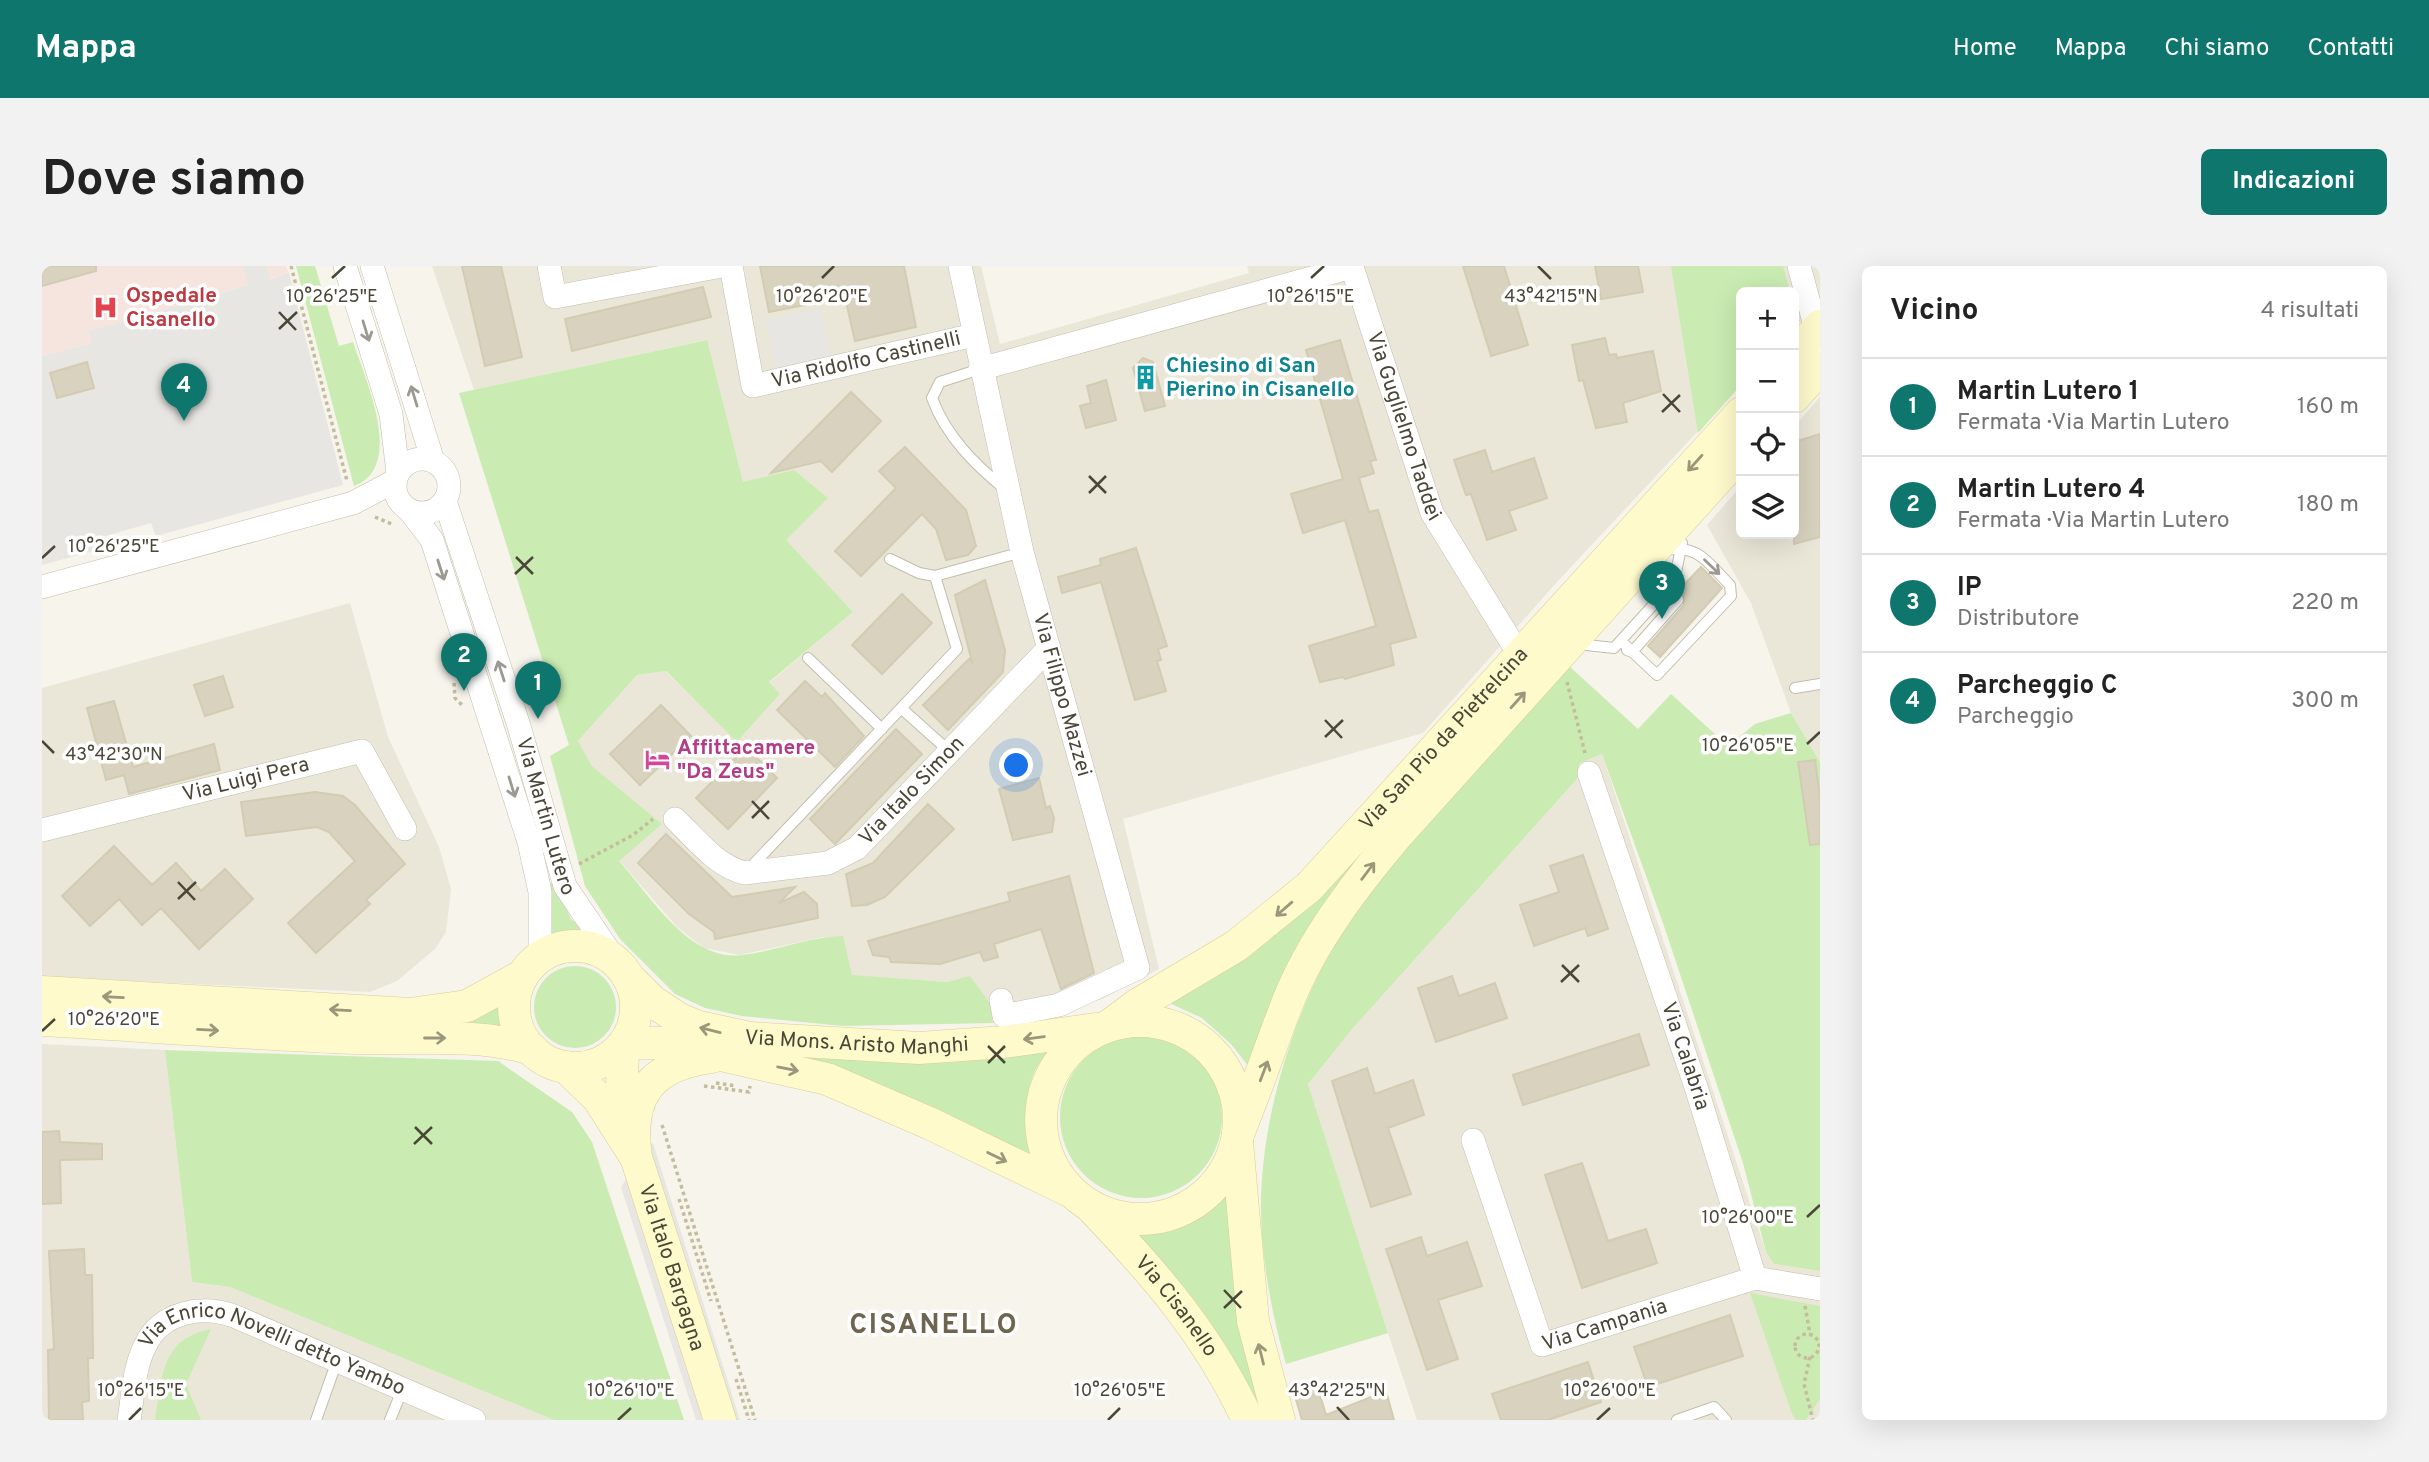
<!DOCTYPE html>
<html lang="it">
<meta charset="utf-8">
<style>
body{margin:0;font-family:Overpass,sans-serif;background:#f2f2f2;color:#222}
.controls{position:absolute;right:21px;top:21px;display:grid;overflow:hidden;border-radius:10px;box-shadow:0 7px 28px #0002}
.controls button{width:63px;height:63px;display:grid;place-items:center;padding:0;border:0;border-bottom:2px solid #e0e0e0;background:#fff;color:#222;font:35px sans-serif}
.you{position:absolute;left:975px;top:500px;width:24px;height:24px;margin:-18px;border:5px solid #fff;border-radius:50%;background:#1a73e8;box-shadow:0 0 0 10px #1a73e833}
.badge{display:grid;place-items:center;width:46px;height:46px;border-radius:50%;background:#0f766e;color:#fff;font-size:23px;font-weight:700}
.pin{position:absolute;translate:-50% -58px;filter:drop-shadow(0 2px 4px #0008)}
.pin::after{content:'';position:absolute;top:37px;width:24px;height:21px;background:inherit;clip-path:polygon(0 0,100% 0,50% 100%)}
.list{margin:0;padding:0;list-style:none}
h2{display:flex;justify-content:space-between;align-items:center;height:91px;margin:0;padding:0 28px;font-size:30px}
h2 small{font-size:23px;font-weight:400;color:#767676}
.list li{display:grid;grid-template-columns:46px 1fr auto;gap:21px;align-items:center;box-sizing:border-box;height:98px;padding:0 28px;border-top:2px solid #e0e0e0}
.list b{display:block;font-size:26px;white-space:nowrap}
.list p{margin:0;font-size:23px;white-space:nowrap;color:#767676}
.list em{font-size:23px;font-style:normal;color:#767676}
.icon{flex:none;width:38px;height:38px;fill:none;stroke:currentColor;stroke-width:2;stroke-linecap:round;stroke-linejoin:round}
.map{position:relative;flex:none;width:1778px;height:1154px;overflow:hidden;border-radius:10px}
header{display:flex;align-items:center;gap:42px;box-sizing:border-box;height:98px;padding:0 35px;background:#0f766e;color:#fff}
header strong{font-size:33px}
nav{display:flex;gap:38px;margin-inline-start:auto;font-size:24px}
.intro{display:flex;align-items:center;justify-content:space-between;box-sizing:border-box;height:168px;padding:0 42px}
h1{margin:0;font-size:49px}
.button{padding:18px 32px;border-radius:10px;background:#0f766e;color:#fff;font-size:24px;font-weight:700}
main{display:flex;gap:42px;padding:0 42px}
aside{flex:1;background:#fff;border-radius:10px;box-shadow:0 7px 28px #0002}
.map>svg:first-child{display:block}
.residential{fill:#eae7d8}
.medical{fill:#f6e5de}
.green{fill:#caebb2}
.parking{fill:#e7e6e2}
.building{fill:#d8d2bf;stroke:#d3cbb2;stroke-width:2}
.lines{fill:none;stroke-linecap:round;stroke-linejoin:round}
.lane-casing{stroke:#c2bdac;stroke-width:12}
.street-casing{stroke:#c2bdac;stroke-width:24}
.secondary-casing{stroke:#d7cf99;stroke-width:33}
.path{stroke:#c4bc9d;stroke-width:3.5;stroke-dasharray:3.5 3.5;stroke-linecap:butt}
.lane{stroke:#fff;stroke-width:10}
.street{stroke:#fff;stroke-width:23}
.secondary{stroke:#fffacb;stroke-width:32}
.oneway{stroke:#9b9992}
.oneway2{stroke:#9b977a}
.ticks{fill:none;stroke:#4a4638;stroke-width:2.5}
.labels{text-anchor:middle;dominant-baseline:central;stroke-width:7;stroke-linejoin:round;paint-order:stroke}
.health-label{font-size:21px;font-weight:bold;fill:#be3a42;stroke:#fff;text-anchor:start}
.street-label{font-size:21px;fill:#4a4638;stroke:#fff}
.culture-label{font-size:21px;font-weight:bold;fill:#0d838f;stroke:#fff;text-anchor:start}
.hotel-label{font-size:21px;font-weight:bold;fill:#b23c85;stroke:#fff;text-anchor:start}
.district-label{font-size:28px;font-weight:bold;letter-spacing:2px;fill:#6e654f;stroke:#fff}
.ticks-label{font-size:18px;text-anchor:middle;fill:#4a4638;stroke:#fff;stroke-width:7;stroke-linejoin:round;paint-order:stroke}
</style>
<header>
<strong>Mappa</strong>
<nav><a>Home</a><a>Mappa</a><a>Chi siamo</a><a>Contatti</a></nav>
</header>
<div class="intro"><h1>Dove siamo</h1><a class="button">Indicazioni</a></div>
<main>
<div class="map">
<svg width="1778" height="1154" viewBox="0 0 1778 1154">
<rect width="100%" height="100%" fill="#f6f4eb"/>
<!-- residential -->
<path class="residential" d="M390,0h549l19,78 249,-71 -2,-7h573v34l-26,28v-36h-53v93l-184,197 -134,151 -300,86 36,150 -57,30 -88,23 -21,1 -3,-20 -20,-26 -23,5 -95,-6 -29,-39 -83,18 -36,-7 -27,-21 -58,-67 43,-36 -70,-58 -14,-25 59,-66 28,-4 73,70 42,-47 -11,-11 84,-71 -68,-72 9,-70 -51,13 -37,-143 -232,50z
M1778,131v365l-29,-49 -40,-110 -44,-78 34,-39v48h53v-107z
M308,337l38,134 51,110 12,42 -5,43 -11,17 -38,32 -27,11 -328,-15v-289z
M1560,488l164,498 8,12 46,7v149h-403l-29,-87 -80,-249 45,-56 224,-249 3,-16z
M0,778l123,6 27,232 38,5 324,133h-512z"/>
<!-- medical -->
<path class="medical" d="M0,0h244l3,7 -199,58 2,12 -50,13z"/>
<!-- green -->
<path class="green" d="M254,0h19l24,80 14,-4c12,37 53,124 1,144z
M1629,0h112l7,26h-49v93l-43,48z
M665,74l36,142 51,-12 34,28 -42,42 67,72 -84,70 11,12 -43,48 -71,-71 -29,4 -59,66 14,25 70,58 -43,37c31,34 70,101 123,94 34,-4 66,-18 101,-19l9,39 95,7 23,-6 20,27 3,20 -150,3 -101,-10 -37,-8 -30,-14 -55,-55 -35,-53 -35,-130 19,-11 -110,-352z
M1699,160v13l-362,402 -130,226 -18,-23 -29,-26 -35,-16 79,-51z
M1527,400l69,63 33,-35 57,52 27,-22 36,-11 29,49v509l-46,-7 -8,-12 -23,-89 -80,-240 -61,-169 -22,9 -3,16 -224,249 -45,56 80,249 -102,31c-14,-49 -25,-105 -25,-157 0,-93 35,-202 84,-281 18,-29 44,-56 66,-83 51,-60 105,-118 158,-177z
M512,616l17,37 13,12 -32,2 -2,-49z
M492 741a41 41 0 1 1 82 0a41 41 0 1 1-82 0Z
M459,733l-1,20 3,10 -45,-2v-8z
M1018 851a81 81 0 1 1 162 0a81 81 0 1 1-162 0Z
M123,784l333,11 74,51 20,30 92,278h-130l-324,-133 -38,-5z
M1008,784c-31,30 -23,72 -17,109l-258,-108z
M1180,932h7l38,222 -133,-187 52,-11z
M1708,1027l70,13v93l-14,21h-10l-4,-6z
M169,1063l-25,55 15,36h-46c8,-43 5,-81 56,-91z"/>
<!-- parking -->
<path class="parking" d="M201,0h23l4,13 19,-6 54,212 -187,51 -5,-13 -56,16 2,11 -55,15v-209l50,-13 -3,-12 159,-46z
M779,43l11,52 -55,11 -11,-52z
M611,877l87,277h-7l-87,-274z
M588,907l80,247h-14l-75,-233z"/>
<!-- building -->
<path class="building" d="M0,0h54v5l-54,15z
M420,0h39l21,91 -37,9z
M718,0h144l12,61 -61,14 -10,-44 -76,15z
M1421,0h41l24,79 -37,11z
M1553,0h43l5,26 -42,7z
M661,21l8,30 -139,34 -7,-32z
M1563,72l4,17 7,-1 1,4 36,-7 8,40 -38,12 4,19 -31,6 -13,-48 -4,1 -7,-36z
M1298,74l36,120 -6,1 4,12 -15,5 10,34 9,-2 38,127 -26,7 4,21 -49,14 -2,-2 -23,5 -11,-36 67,-20 -31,-106 -42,13 -12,-39 52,-15 -37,-129z
M1101,92l10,4 12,44 -20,5 -12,-43z
M45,96l7,26 -37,10 -7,-25z
M1064,114l10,40 -30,8 -6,-22 11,-3 -4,-17z
M809,126l30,29 -49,51 -11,-11 -50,12z
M1778,168v103l-26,7v-102z
M863,181l61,63 10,36 -8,9 -22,5 -10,-31 -14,-15 -61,62 -26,-25 61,-63 -17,-17z
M1443,184l7,22 42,-14 13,40 -38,13 7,19 -29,10 -16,-46 -5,1 -12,-35z
M1094,282l31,98 -9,3 3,11 -4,1 9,30 -31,9 -34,-118 -39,11 -4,-16 43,-12 -1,-6z
M1659,301l21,21 -62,69 -12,-11 36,-41 -1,-19z
M943,314l20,70 -2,22 -55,58 -25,-25 46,-46 3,3 -17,-67z
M860,328l30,29 -50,51 -30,-29z
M181,410l10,31 -28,9 -11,-31z
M763,415l17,16 3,-4 39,43 -29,31 -58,-57z
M72,435l19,66 81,-23 6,26 -91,24 -5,-19 -18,5 -19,-72z
M619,439l30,31 -51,49 -30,-31z
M854,463l26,25 -87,90 -25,-25z
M704,481l31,31 -49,51 -32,-31z
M1773,494l5,38v46l-10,1 -12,-83z
M997,512l7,30 4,-2 4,12 -2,14 -39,8 -14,-51z
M273,526l28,4 12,9 50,59 -39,36 4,4 -54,49 -28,-30 67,-62 -26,-29 -12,-5 -71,9 -5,-34z
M886,538l26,25 -69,68 -18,8 -15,1 -6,-32 27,-11z
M624,568l66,63 63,-10 -16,16 25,-11 13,12 1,14 -103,21 -1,-7 -25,-18 -51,-51z
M72,580l38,39 24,-22 25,28 24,-22 28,30 -54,50 -38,-41 -19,17 -23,-26 -29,27 -28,-30z
M1541,589l25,74 -20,7 -3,-8 -51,18 -14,-41 39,-13 -9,-26z
M1027,610l25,97 -33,16 -20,-60 -47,15 4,13 -14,4 -4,-9 -40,12 -49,-2 -2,-5 -16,-2 -5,-14 142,-40 -2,-8z
M1410,710l7,20 36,-13 12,35 -71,24 -18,-54z
M1597,768l10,31 -126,40 -10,-30z
M1325,802l8,26 38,-14 11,35 -36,13 23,66 -40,13 -39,-126z
M17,865l1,11 42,2v15l-42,1 1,43 -19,1v-72z
M1540,897l26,78 38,-12 11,34 -75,25 -37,-113z
M1379,971l6,19 40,-14 15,44 -44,14 20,59 -31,11 -41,-121z
M42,983l1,26h7l1,83h-5l1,43 -7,1 1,18h-34l-1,-70 6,-1 -5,-98z
M1688,1049l13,41 -95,31 -14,-40z
M1546,1096l13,40 -53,18h-47l-9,-26z
M1276,1122l8,27 60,-24 8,29h-92l-7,-24z"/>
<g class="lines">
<defs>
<path id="lane" d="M938,103l-40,13 -8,16c14,38 43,67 74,92
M848,293l29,14 16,3
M1579,375l36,34 74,-79 -1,-11c-23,-23 -31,-41 -66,-35
M1535,378l37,4 60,-66 8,-39
M1585,384l5,2 46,-52 -4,-18
M766,392l74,71
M1753,422l25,-4
M859,442l48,43
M707,603l208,-220 -22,-73 87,-24
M274,1154l21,-59
M348,1154l13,-32
M1635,1154l37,-13 12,13"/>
<g id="street">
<path d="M303,0l46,148 7,59"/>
<path d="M330,0l61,195"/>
<path d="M507,0l6,31 167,-31"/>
<path id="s1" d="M689,0l22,120 221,-51"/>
<path id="s2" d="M918,0l62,286 116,416 -79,37 -55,11 -3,-16"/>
<path d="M1757,0l21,78"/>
<path id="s3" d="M938,103l372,-102 80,246 88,143"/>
<circle cx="380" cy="220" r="27"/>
<path id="s4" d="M403,235l74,225 46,160 50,74"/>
<path d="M368,245l22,29 97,302 11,50v65"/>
<path d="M0,321l311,-84 42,-22"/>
<path id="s5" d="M1547,507l107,314 59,191 65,11"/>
<path id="s6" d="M633,553c21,20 41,47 70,54l83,-10 29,-15 190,-198"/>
<path id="s7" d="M0,564l320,-79 43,78"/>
<path id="s8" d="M1431,874l69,205 213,-67"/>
<path id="s9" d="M87,1154c4,-24 5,-53 16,-74 16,-35 57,-41 89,-30l240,104"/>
</g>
<g id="secondary">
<path d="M1752,89l26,-29"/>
<path d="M1752,131l26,-29"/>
<circle cx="533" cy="741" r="61"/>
<path id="s10" d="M586,711l24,24 27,18 20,8 51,11 169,10 85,-6 92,-13"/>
<path d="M0,726l368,22 57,-8 55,-30"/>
<path d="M0,754c105,6 210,14 315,18 58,2 118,-6 175,11"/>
<circle cx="1098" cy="854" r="99"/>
<path id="s11" d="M1068,759l27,-20 99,-59 73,-59 432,-474"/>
<path d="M583,777h43l159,36 102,44 141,68"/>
<path d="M581,779l-1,44 9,42"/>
<path id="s12" d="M670,791c-61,8 -85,38 -76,100l84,263"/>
<path d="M524,801l32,31 37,58"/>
<path d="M1196,868c18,-43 32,-87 49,-130 24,-62 68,-119 111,-170l343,-381"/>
<path d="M1195,876l16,179 26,99"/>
<path id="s13" d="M1051,943c63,66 116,127 155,211"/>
</g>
</defs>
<!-- lane casing -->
<use href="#lane" class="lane-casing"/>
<!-- street casing -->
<use href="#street" class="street-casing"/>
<!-- secondary casing -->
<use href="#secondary" class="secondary-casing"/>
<!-- path -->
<path class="path" d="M249,0l56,215
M333,251l19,8
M1525,416l18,71
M412,417l1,15 8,8
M537,598l54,-29 20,-16
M674,817l20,3
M662,820l45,6 1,-6
M620,859l93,295
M637,933l32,102
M1763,1040l5,28
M1753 1080a12 12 0 1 1 24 0a12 12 0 1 1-24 0Z
M1768,1091l-6,27 9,36
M694,1113l13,41"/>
<!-- lane -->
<use href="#lane" class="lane"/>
<!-- street -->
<use href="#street" class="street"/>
<!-- secondary -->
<use href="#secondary" class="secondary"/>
</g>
<!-- one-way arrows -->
<defs><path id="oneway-shaft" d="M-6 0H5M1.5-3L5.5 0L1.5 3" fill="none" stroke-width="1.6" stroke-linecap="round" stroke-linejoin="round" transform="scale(1.75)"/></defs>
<g class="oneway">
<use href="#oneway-shaft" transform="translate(324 65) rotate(73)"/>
<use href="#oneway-shaft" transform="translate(372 130) rotate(-107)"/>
<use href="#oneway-shaft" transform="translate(1670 301) rotate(44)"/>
<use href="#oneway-shaft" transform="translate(399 304) rotate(72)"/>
<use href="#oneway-shaft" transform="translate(459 405) rotate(-108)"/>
<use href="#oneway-shaft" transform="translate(470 521) rotate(73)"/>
</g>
<g class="oneway2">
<use href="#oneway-shaft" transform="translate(1653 197) rotate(132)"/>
<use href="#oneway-shaft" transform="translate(1476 434) rotate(-48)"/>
<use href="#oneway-shaft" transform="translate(1326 605) rotate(-53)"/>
<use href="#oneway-shaft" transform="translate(1242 643) rotate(139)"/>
<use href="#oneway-shaft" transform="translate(71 731) rotate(-177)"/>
<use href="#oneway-shaft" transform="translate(298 744) rotate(-177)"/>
<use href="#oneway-shaft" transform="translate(166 764) rotate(3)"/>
<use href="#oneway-shaft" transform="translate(668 764) rotate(-166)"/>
<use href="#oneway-shaft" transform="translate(393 772)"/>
<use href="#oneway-shaft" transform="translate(992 772) rotate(172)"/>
<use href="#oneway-shaft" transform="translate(746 803) rotate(11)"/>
<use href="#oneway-shaft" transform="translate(1222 805) rotate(-69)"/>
<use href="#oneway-shaft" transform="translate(955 891) rotate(26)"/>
<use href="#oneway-shaft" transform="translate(1219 1088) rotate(-104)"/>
</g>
<!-- ticks -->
<path class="ticks" d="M1496,0l13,13M290,12l13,-12M780,12l12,-12M1269,12l13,-12M237,46l17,18M237,63l18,-17M1621,128l17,18M1620,146l18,-17M1047,210l17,17M1047,227l17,-17M474,291l17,17M0,292l13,-12M473,308l18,-17M1283,454l17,18M1283,471l18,-17M0,475l12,12M1765,478l13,-12M710,535l17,18M710,552l17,-17M136,616l17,18M136,633l18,-17M1520,699l17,17M1519,716l18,-17M0,765l13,-12M946,780l17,17M946,797l17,-17M373,861l17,17M372,878l18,-17M1765,951l13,-12M1182,1024l17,18M1182,1042l18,-17M1295,1141l12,13M87,1154l12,-12M576,1154l13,-12M1066,1154l12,-12M1555,1154l13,-12"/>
<!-- icons -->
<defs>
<symbol id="hospital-bare" viewBox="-9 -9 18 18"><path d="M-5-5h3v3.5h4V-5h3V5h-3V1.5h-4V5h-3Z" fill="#e0444e" stroke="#fff" stroke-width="2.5" paint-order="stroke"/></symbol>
<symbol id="building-bare" viewBox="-9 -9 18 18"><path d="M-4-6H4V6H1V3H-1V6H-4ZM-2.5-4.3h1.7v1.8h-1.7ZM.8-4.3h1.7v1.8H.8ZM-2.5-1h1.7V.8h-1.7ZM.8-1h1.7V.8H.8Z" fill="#0f9aa8" stroke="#fff" stroke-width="2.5" paint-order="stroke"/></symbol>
<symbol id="hotel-bare" viewBox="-9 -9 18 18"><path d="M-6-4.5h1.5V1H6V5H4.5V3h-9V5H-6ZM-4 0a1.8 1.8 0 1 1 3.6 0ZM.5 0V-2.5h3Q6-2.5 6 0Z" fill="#d1479c" stroke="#fff" stroke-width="2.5" paint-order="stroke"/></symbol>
</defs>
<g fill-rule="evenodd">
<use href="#hospital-bare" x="46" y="24" width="35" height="35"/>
<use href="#building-bare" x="1086" y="94" width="35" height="35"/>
<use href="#hotel-bare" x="598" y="476" width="35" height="35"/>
</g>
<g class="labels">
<!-- health labels -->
<g class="health-label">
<text x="84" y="30">Ospedale<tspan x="84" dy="24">Cisanello</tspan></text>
</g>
<!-- street labels -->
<g class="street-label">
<text stroke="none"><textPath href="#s1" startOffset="238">Via Ridolfo Castinelli</textPath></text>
<text stroke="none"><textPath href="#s3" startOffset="553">Via Guglielmo Taddei</textPath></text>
<text stroke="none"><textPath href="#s2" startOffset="441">Via Filippo Mazzei</textPath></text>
<text stroke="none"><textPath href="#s11" startOffset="443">Via San Pio da Pietrelcina</textPath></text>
<text stroke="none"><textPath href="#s7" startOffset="210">Via Luigi Pera</textPath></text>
<text stroke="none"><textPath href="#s6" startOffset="285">Via Italo Simon</textPath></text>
<text stroke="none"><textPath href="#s4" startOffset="331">Via Martin Lutero</textPath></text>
<text stroke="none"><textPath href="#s10" startOffset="247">Via Mons. Aristo Manghi</textPath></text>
<text stroke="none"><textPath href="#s5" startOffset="299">Via Calabria</textPath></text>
<text stroke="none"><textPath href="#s12" startOffset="262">Via Italo Bargagna</textPath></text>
<text stroke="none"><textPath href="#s13" startOffset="128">Via Cisanello</textPath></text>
<text stroke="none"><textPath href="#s8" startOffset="282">Via Campania</textPath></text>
<text stroke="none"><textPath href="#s9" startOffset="220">Via Enrico Novelli detto Yambo</textPath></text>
</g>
<!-- culture labels -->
<g class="culture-label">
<text x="1124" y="100">Chiesino di San<tspan x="1124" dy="24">Pierino in Cisanello</tspan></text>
</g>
<!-- hotel labels -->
<g class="hotel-label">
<text x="635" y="482">Affittacamere<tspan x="635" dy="24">"Da Zeus"</tspan></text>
</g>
<!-- district labels -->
<g class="district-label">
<text x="892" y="1060">CISANELLO</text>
</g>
</g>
<g class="ticks-label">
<text x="290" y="36">10°26'25"E</text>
<text x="780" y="36">10°26'20"E</text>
<text x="1269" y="36">10°26'15"E</text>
<text x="1509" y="36">43°42'15"N</text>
<text x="72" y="286">10°26'25"E</text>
<text x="1706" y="485">10°26'05"E</text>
<text x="72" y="494">43°42'30"N</text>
<text x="72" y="759">10°26'20"E</text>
<text x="1706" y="957">10°26'00"E</text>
<text x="1295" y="1130">43°42'25"N</text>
<text x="99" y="1130">10°26'15"E</text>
<text x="589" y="1130">10°26'10"E</text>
<text x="1078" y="1130">10°26'05"E</text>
<text x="1568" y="1130">10°26'00"E</text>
</g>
</svg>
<div class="controls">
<button>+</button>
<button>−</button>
<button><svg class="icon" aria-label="locate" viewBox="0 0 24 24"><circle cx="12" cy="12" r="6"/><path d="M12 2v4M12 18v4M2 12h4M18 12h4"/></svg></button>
<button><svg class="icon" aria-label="layers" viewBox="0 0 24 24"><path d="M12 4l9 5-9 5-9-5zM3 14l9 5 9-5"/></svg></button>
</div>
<div class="you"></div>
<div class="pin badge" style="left:496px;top:453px">1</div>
<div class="pin badge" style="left:422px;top:425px">2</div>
<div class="pin badge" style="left:1620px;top:353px">3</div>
<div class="pin badge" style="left:142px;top:155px">4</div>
</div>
<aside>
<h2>Vicino<small>4 risultati</small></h2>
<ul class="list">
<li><span class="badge">1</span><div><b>Martin Lutero 1</b><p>Fermata · Via Martin Lutero</p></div><em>160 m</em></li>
<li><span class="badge">2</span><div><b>Martin Lutero 4</b><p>Fermata · Via Martin Lutero</p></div><em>180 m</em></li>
<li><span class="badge">3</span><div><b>IP</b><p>Distributore</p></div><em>220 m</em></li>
<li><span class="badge">4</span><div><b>Parcheggio C</b><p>Parcheggio</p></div><em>300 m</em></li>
</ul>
</aside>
</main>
